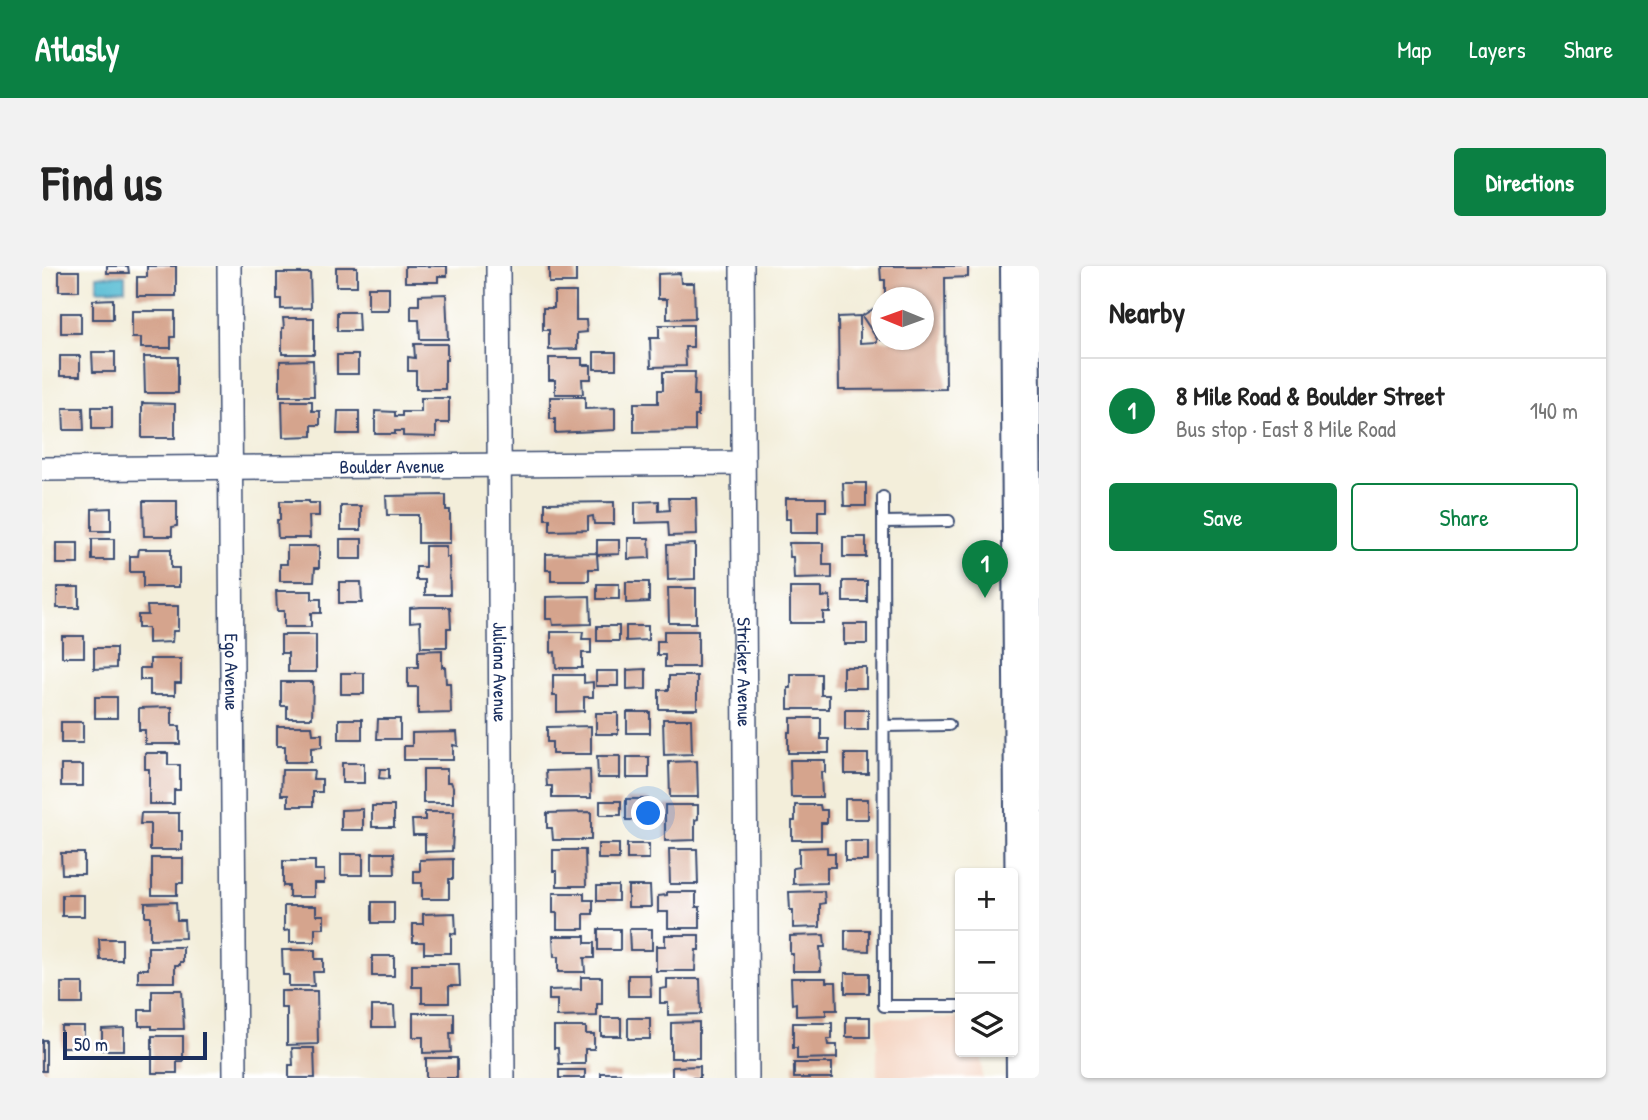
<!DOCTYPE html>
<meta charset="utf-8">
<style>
body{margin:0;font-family:"Patrick Hand",sans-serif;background:#f2f2f2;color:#222}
.controls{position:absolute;right:21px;bottom:21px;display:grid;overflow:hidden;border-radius:7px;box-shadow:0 2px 5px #0004}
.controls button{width:63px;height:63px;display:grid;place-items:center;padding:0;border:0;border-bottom:2px solid #e0e0e0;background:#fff;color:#222;font:35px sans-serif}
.compass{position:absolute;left:829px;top:21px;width:63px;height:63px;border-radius:50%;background:#fff;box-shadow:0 2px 5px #0004;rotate:271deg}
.scale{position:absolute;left:21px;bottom:18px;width:144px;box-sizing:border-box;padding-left:7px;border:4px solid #1b2f5e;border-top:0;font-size:19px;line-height:24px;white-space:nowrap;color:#1b2f5e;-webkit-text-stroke:5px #fff;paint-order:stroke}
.you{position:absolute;left:607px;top:548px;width:24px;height:24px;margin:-18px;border:5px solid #fff;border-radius:50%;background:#1a73e8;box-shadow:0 0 0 10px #1a73e833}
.badge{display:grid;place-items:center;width:46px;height:46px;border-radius:50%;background:#0b8043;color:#fff;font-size:23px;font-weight:700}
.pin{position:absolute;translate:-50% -58px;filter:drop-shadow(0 2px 4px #0008)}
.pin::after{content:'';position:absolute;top:37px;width:24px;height:21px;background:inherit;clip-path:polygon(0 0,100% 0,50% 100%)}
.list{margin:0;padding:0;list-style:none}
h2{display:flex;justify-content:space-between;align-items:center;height:91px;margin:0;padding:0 28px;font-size:30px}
h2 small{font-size:23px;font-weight:400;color:#767676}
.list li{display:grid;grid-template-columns:46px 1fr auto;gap:21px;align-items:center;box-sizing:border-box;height:105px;padding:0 28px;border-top:2px solid #e0e0e0}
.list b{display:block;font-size:26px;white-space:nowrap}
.list p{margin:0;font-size:23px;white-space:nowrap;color:#767676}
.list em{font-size:23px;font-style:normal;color:#767676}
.actions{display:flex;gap:14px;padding:21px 28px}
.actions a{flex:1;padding:16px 0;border:2px solid #0b8043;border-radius:7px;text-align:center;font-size:24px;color:#0b8043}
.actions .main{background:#0b8043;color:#fff}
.icon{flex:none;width:38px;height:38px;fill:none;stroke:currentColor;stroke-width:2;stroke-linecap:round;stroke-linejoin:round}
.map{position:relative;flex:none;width:997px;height:812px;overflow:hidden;border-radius:7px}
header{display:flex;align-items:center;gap:42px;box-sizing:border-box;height:98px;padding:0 35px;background:#0b8043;color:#fff}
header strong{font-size:33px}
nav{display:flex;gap:38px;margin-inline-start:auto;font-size:24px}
.intro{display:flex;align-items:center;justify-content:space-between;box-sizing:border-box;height:168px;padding:0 42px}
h1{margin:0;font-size:49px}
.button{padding:18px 32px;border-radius:7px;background:#0b8043;color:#fff;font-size:24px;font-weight:700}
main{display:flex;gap:42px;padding:0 42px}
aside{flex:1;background:#fff;border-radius:7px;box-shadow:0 2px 5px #0004}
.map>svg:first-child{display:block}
.built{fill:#f4d3c0}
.water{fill:#55bbd3;stroke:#387598;stroke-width:2}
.building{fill:#d5a48d}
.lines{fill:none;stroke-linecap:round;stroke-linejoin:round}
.lane-casing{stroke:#3b4c71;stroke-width:14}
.street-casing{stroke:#3b4c71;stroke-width:26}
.highway-casing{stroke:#3b4c71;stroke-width:42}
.lane{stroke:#fff;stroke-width:10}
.street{stroke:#fff;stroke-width:23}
.highway{stroke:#fff;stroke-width:38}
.labels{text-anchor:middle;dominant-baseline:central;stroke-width:5;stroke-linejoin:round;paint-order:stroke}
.street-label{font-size:19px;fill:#1b2f5e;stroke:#fff}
</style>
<header>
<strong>Atlasly</strong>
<nav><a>Map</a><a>Layers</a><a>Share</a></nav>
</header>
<div class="intro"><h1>Find us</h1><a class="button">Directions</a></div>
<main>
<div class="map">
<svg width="997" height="812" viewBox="0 0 997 812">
<rect width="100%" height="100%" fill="#fff"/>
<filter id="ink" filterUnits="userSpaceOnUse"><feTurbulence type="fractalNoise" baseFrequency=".0143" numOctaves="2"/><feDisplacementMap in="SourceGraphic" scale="14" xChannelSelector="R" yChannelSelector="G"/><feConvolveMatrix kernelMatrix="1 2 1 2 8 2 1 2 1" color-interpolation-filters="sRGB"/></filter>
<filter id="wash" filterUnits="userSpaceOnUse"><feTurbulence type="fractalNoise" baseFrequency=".00686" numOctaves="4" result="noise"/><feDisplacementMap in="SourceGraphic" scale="28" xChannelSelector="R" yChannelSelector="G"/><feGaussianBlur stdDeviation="1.57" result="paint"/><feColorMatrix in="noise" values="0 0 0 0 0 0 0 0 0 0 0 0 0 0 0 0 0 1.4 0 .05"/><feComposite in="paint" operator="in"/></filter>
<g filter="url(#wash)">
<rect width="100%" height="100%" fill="#f3eeda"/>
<!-- built -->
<path class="built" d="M835,752h83v34h22v26h-105z"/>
<!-- water -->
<path class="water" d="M83,9v14l-28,1v-14z"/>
<g id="blocks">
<!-- building -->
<path class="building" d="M65,0h21l1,7h-22z
M105,0h29v30h-39v-19h10z
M363,0h42v10h-9v6h-33z
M507,0h27v17h-27z
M838,0h88v11l-23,1 1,111 -107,1 -1,-73 22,-1v27l17,-1v-3l-15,-23 19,-12v36h42v-42h-38v-18h-4z
M294,1h21v19h-21z
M17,5h20v20h-20z
M235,7h33l1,35 -30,1v-10h-4z
M638,7l1,10h13l1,35 -28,1v-20h-9v-25z
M326,21h21v23h-21z
M512,26h22v28h10l1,12 -10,1v16l-28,1v-20h-6v-22h11z
M404,28l2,45h-28l-1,-19h-8v-15h8v-10z
M71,33v20h-20v-19z
M90,45h43v26h-4v11h-30v-10h-9z
M295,46h21l1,19h-22z
M19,47h20v20h-20z
M241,52h31v36h-32v-26h2z
M617,59h34v22h-8l1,19 -35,1 -1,-29h9z
M372,78h33v16h-2v29h-29v-18h-8v-14l7,1z
M50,86h23v20h-22z
M552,86h22v17h-22z
M295,89h21v19h-21z
M18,90h20v20h-20z
M102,91h34v36h-33z
M507,92h33v7h9v14h-9l1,15h-28v-14h-6z
M271,94l1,36h-34v-35z
M621,106h32l-1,23h4v21h-3v15l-61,1v-29h24v-13h5z
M508,131h35v12l30,-1v22l-60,3v-14h-5z
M379,132h28v25h-13v14l-33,-1v-5h-8v3h-20v-23l20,1v4h7v-4h19z
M240,135h30v10h8v14h-8v11l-29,1z
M100,137l33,1v34h-33z
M50,141h20v22h-20z
M21,142h20l1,22h-20z
M296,145h21v23h-22z
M801,217h23v23h-22z
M404,229v15h4v33h-32v-28h-31l-1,-19z
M627,232h27l1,37 -28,1 -1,-14 -33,1v-21l24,-1v10l11,-1z
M744,232h40v13h-8v22h-28v-14h-4z
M101,235h34v25l-5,1v9h-28z
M238,235h29v2h10v13h-10l1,22h-32l-1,-18h3z
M572,236v22h-20l-1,-8 -5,1v13l-38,1v-12h-5v-16z
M299,240h20v24h-20z
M69,242v23h-19v-22z
M801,271h23v20h-23z
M586,272h21l1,20 -22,1z
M50,273h22v21h-22z
M298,273h22v20h-22z
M555,274h22v14l-22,1 1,14h-9v12h-38v-11h-5v-16l51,-1z
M14,277h22v21h-22z
M747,277h34v22h9v13l-38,1 -1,-22h-3z
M653,278v35l-27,1 -1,-35z
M245,280h32v22h-4l-1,13h-34v-17h7z
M383,280h21v11h3l1,38h-25v-15h-9v-13h9z
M97,283h32v19h8v19h-36v-15h-13v-16h8z
M801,315h24v21h-24z
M297,316h22l1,21h-23z
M584,316h23v20l-23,1z
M555,318h22v15h-22z
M15,321h22v21h-22z
M626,322h28v35h-27z
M748,322h32v9l8,-1v16h-7v11h-33z
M234,325h36v8h9v14h-10v14h-27v-16h-7z
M548,330l1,28 -38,1 -1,-6h-6v-22z
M105,340h31v25h-5l-1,11 -24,1v-15h-10v-13h10z
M378,341h30l1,21h-4v19h-26l-1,-26 -10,1v-14z
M802,358h23v20h-23z
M555,360h22v15h-22z
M584,360h22v14l-22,1z
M622,365h34v36h-33v-12h-8v-14h7z
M509,366h32l-1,7h9v14h-9v15h-26l-1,-16 -4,1z
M239,369h35v37h-28v-19h-7z
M20,370h22v21h-22z
M52,382h22v20l-22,1z
M400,384v17h3l1,16h4l1,30 -33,1v-27h-10v-20h10v-16z
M108,393h31v24h-6v12h-25v-15h-10v-12h10z
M801,401h23v21h-23z
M604,403v20l-19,1v-20z
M554,405h22v15h-22z
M299,407h23v21h-23z
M749,408h30v21h8v14h-41v-21h3z
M511,409h31v8l9,-1v15h-9v14l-27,1v-16h-4z
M627,410h28v33h-38v-19h10z
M239,416h32l-1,36h-25v-12h-6z
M53,431h22v21h-22z
M130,441v19h8v18h-35v-14h-6v-22z
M803,444h23v20h-23z
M585,446h23v21h-23z
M554,447h22v21h-22z
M749,452h30v21h8v14h-41v-21h3z
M297,453h23v20h-23z
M336,453h22v20h-23z
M621,453h28l1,35 -28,1z
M19,456h22v21h-22z
M235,460h35l1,8h9v13l-11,1v14h-26v-16h-8z
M549,460v28h-39v-12h-5v-15z
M415,466l1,14 -5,-1v15h-49v-14h8v-13z
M103,487h23v12h12v25h-6v14h-25v-35h-4z
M803,488h23v20h-23z
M555,490h23v22h-22z
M585,491h22v21h-22z
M748,494h35v12h-4l1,25h-31z
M655,495l1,36h-28l-1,-35z
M300,497h22v20h-22z
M19,499h22v21h-22z
M338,503h9v10l-10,-1z
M381,503h24v13h4l2,5v16h-30z
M240,504h32l-1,9h9v13h-9v14h-25v-11h-7z
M548,504l1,28h-39v-12h-5l-1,-15z
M584,533h22l1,21h-23z
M803,533h23v20h-23z
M558,535h21v14h-21z
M623,539h33v14l-3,1v20l-30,1z
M753,539h25l1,5h6v13h-6v17h-29v-19h3z
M330,540h22v21h-22z
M321,543v21h-22v-20z
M383,546h29l-2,39 -27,1v-17h-12l-1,-15h13z
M549,546v28h-38l-1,-12h-5v-15z
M99,547h38v18h3v19h-32v-26h-10z
M803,575h23v20h-23z
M556,578h21v15h-21z
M585,578h22v15h-22z
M785,581v6h8v14h-8v16l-34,1v-16l6,-1v-19z
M627,583h28l1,35h-28z
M511,584h32l1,36h-29v-15h-4z
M19,587h23v21h-22z
M330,587h22l1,21h-23z
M299,588h22v21h-22z
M110,592h31v25h-6v12h-25z
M411,593v20h-4v20h-27v-16h-8v-12h6v-11z
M241,595h32v9h9v13h-10v14h-25v-11h-6z
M555,620h21v15h-21z
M586,620h22l1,21h-23z
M782,625l1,12 -5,1v23l-27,1v-18h-3l-1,-18z
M625,626h29v15h4v21h-32v-16h-10v-16l9,-1z
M511,627h31v7h9v14h-9v15h-27v-16h-4z
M20,629h22v21h-22z
M134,636l1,18h7l1,18 -35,1v-23h-5v-13z
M330,636h22v21h-22z
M242,640h32v9h8v13h-9v14h-25v-12l-6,1z
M413,647l1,21 -5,-1v20h-27v-11h-11v-18h10v-10z
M556,663h22v21h-22z
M587,663h23v21h-22z
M803,664h24v21l-24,-1z
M623,669h34v15h-3l-1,21h-39v-25h9z
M782,669l1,12h-5l1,24h-28v-17h-3v-18z
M511,670h32v7h9v15h-10l1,14h-27v-15h-4z
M57,673h23v21h-22z
M106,681h35v15h-3v3h-5v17h-37v-13h10z
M240,684h33v9h8v13h-10l1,14h-25v-11h-6z
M330,690h22v20h-22z
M370,698h47l1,22h-11v17h-27v-16h-10z
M803,707h24v20h-24z
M586,709h22l1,21h-23z
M539,711h21v27h-5v12l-40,1v-17h-8v-10l32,-1z
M749,712h35v4h10l1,28h-11v5l-30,1v-13l-4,1z
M625,713h33l1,35 -33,1v-12h-8v-14l7,-1z
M19,717h22v21h-22z
M110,724h30l2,39h-32v-3h-13v-16h13z
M239,725h36l1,53 -31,1v-37h-6z
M330,740h22l1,21h-23z
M371,747h41v20h-4l1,19 -28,1v-16h-10z
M804,751h24v20h-24z
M559,752h20v18h-20z
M586,752h22v21h-22z
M657,756v36h-28v-35z
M751,757h39v16h-5l1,6h9v13l-40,1v-11h-4z
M19,760h23v21h-23z
M512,761h32v7h8v15h-9v15h-26l-1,-16h-4z
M82,762v22h-22v-21z
M110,770h31v25h-6v12h-25z
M0,774h4v31h-4z
M250,782h22l1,30h-26v-13h4z
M384,792h31v20h-31z
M752,797h38v15h-38z
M658,800v12h-28v-11z
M517,804h26v8h-26z
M559,807h19v5h-19z"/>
</g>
</g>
<g filter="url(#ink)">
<use href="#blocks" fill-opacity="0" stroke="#3b4c71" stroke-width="2"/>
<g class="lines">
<defs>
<path id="lane" d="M841,231l1,509h76
M841,256l66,-1
M842,460l65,-1"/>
<g id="street">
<path id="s1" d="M187,0l6,812"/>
<path id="s2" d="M456,0l5,812"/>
<path id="s3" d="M700,0l5,812"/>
<path id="s4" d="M0,203l701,-6"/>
</g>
<path id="highway" d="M978,0l6,812"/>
</defs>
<!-- lane casing -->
<use href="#lane" class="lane-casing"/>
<!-- street casing -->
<use href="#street" class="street-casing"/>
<!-- highway casing -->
<use href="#highway" class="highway-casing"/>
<!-- lane -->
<use href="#lane" class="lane"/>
<!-- street -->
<use href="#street" class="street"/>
<!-- highway -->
<use href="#highway" class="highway"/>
</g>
</g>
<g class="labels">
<!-- street labels -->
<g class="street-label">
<text stroke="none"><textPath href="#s4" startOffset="350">Boulder Avenue</textPath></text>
<text stroke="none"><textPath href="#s1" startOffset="406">Ego Avenue</textPath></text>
<text stroke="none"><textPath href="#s2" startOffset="406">Juliana Avenue</textPath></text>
<text stroke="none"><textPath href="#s3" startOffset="406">Stricker Avenue</textPath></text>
</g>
</g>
</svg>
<div class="controls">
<button>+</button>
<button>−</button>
<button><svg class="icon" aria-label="layers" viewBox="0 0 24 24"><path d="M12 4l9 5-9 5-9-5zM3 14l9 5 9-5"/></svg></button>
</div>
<svg class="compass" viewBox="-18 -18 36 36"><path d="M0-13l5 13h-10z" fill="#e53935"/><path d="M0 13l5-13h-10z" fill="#767676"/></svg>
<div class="scale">50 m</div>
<div class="you"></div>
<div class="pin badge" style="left:943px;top:332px">1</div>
</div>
<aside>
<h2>Nearby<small></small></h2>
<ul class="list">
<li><span class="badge">1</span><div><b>8 Mile Road &amp; Boulder Street</b><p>Bus stop · East 8 Mile Road</p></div><em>140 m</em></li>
</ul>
<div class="actions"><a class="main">Save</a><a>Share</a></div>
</aside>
</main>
